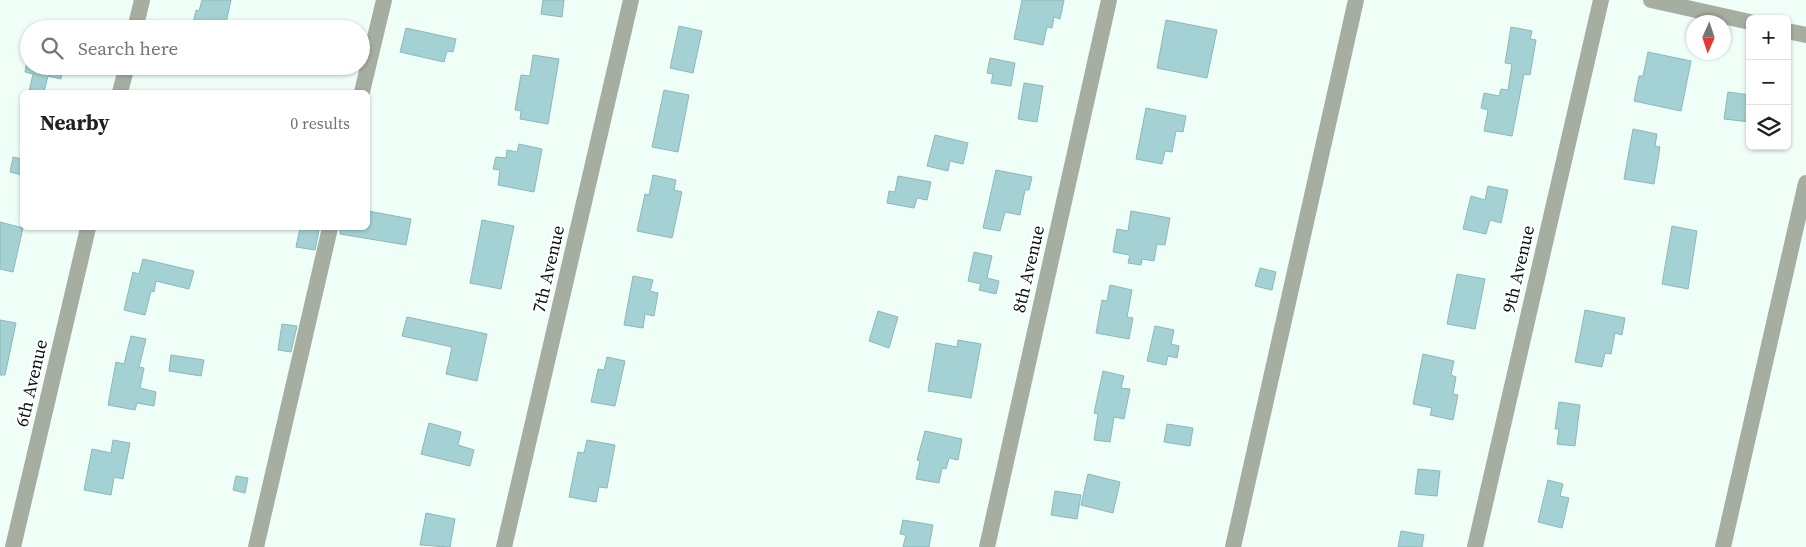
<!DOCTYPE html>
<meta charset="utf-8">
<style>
body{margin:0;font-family:"Source Serif 4",serif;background:#f6f6f6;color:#202124}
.controls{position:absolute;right:15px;top:15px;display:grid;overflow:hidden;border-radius:8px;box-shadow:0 1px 4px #0004}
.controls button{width:45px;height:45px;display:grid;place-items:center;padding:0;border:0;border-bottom:1px solid #e0e0e0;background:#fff;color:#202124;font:25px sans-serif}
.compass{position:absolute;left:1686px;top:15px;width:45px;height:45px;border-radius:50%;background:#fff;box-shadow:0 1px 4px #0004;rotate:183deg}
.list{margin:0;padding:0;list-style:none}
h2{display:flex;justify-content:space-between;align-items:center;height:65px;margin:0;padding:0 20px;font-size:21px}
h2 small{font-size:16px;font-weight:400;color:#757577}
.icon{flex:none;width:28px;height:28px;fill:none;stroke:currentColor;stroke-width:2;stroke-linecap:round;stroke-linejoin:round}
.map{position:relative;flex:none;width:1806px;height:547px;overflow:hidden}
.search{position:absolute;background:#fff;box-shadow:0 1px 4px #0004;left:20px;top:20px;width:350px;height:55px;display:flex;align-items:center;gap:12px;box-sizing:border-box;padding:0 18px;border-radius:28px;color:#757577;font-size:19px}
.panel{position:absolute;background:#fff;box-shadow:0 1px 4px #0004;left:20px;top:90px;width:350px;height:140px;border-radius:8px}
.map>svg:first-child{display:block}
.building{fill:#a4d1d3;stroke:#8cb8ba}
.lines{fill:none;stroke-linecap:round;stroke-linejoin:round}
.minor{stroke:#a5aea1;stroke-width:16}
.labels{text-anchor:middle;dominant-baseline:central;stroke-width:5;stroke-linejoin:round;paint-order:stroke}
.street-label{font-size:18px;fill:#05130e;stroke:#fff}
</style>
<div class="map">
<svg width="1806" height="547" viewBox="0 0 1806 547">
<rect width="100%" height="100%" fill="#effef7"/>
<!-- building -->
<path class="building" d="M202,0h29l-5,23 -8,-1 -1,7h-25l4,-19 3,1z
M543,0h21l-2,17 -21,-3z
M1022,0h42l-4,19 -6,-2 -2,11 -5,-1 -4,18 -29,-6z
M1166,20l51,10 -10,48 -50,-10z
M679,26l23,5 -9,42 -23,-5z
M1511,27l21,4 -2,8 6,1 -6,35 -6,-1 -12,62 -28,-5 4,-21 -7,-2 3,-15 15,3 2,-7 7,1 4,-26 -7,-1z
M406,28l50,11 -3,13 -6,-1 -3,11 -44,-10z
M1648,52l43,9 -10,50 -47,-10 5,-25h4z
M533,55l26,4 -11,65 -28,-5 1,-8 -6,-1 6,-35 9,1z
M990,58l25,5 -4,23 -20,-3 2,-9 -6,-1z
M26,66h37l-2,13 -13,-3 -4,16h-15l4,-18 -8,-2z
M1024,83l19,3 -6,36 -19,-3z
M664,90l25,5 -11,57 -26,-5z
M1728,92l22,3v27l-26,-3z
M1146,108l40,8 -3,16 -7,-1 -4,21 -7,-1 -3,13 -26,-5z
M1633,129l24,5 -2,12 5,1 -6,37 -30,-5z
M935,135l33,8 -5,21 -13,-3 -2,10 -21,-5z
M519,144l23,5 -8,43 -36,-7 2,-15 -7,-1 3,-12 10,1 1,-8 10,2z
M13,157l9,2v16l-12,-3z
M996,170l36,7 -3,13h-4l-5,25 -15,-3 -5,19 -17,-3z
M653,175l23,5 -2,10 8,2 -10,46 -35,-7 8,-37 4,1z
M898,176l33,6 -4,18 -10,-2 -3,10 -27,-5 2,-12 6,1z
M1488,186l20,4 -7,33 -11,-3 -4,14 -23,-5 8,-33 14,4z
M368,211l43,8 -5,26 -66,-11v-6h28z
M1131,211l39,7 -5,27 -8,-1 -3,17 -12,-2 -1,6 -13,-2 2,-8 -17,-3 4,-23 11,2z
M482,220l32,6 -13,63 -31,-6z
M0,222l23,6 -10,44 -13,-3z
M1672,226l25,5 -9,58 -26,-5z
M300,228l19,2 -4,20 -19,-3z
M974,252l18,4 -5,22 12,3 -3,13 -17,-4 2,-6 -13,-3z
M143,259l51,12 -5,18 -33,-8 -2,11 -3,-1 -6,24 -21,-5 9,-38 6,2z
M1260,268l16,4 -4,18 -17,-4z
M1457,274l28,5 -10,50 -28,-5z
M633,276l20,4 -3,11 8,2 -4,23 -9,-2 -2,14 -19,-3z
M1110,285l22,5 -5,27 6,1 -4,21 -33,-6 6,-33 5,1z
M1585,310l40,8 -3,17 -7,-2 -4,21 -6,-1 -3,14 -27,-5z
M878,311l20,6 -9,31 -20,-7z
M407,317l80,17 -10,47 -31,-7 6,-27 -50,-11z
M0,320l16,3 -11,52h-5z
M282,324l15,2 -6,26 -13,-2z
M1155,326l19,4 -3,14 8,2 -2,12 -9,-2 -2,9 -19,-4z
M131,336l15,3 -7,28 5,1 -4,20 16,4 -2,14 -17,-3 -2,7 -27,-5 8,-43 8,2z
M958,340l23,4 -10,54 -43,-7 8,-48 21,4z
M1423,354l31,7 -3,14 5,2 -3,17 5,1 -5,25 -23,-5 2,-7 -19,-4z
M171,355l33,5 -3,16 -32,-5z
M607,357l18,4 -10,45 -24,-4 7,-33 6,1z
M1103,371l21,5 -3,12 9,1 -6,30 -10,-2 -4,25 -16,-2 4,-26 -4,-1z
M1559,402l21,3 -5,41 -18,-2 2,-15h-4z
M429,423l32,9 -3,13 16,5 -4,16 -49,-12z
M1167,424l26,4 -3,18 -26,-4z
M925,431l37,8 -4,21 -9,-2 -3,11 -4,-1 -3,15 -23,-4 4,-18 -3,-1z
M113,440l17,3 -7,36 -9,-2 -3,18 -27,-5 8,-41 19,4z
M587,440l28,5 -8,43 -8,-1 -3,15 -27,-5 9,-45 6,1z
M1418,469l22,2 -3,25 -22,-2z
M1088,474l32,8 -7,31 -32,-8z
M236,476l12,2 -3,15 -12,-3z
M1548,480l15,4 -3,12 9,2 -7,30 -24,-6z
M1055,491l26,4 -4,24 -26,-4z
M426,513l29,6 -5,28 -30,-2z
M903,520l30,5 -4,22h-26l3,-12 -6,-1z
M1401,531l23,4 -2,12h-24z"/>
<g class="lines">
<!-- minor -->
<path class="minor" d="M1651,0l99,22
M135,29l7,-29
M1787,31l19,4
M120,92l7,-26
M362,92l22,-92
M13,547l75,-319
M256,547l74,-319
M504,547l127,-547
M987,547l122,-547
M1233,547l123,-547
M1475,547l126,-547
M1723,547l83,-364"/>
</g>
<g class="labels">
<!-- street labels -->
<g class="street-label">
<text transform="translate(548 269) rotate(-77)">7th Avenue</text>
<text transform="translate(1028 269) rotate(-77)">8th Avenue</text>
<text transform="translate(1518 269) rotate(-77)">9th Avenue</text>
<text transform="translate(31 383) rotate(-77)">6th Avenue</text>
</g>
</g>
</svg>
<div class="controls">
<button>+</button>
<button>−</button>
<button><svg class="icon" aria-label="layers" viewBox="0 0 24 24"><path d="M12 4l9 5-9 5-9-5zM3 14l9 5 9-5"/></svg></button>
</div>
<svg class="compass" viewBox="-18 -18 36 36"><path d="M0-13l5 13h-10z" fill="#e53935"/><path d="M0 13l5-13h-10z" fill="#757577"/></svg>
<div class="search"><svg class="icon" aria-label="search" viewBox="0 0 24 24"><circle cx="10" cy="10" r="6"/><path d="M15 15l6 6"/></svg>Search here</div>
<section class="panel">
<h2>Nearby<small>0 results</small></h2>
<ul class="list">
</ul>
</section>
</div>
